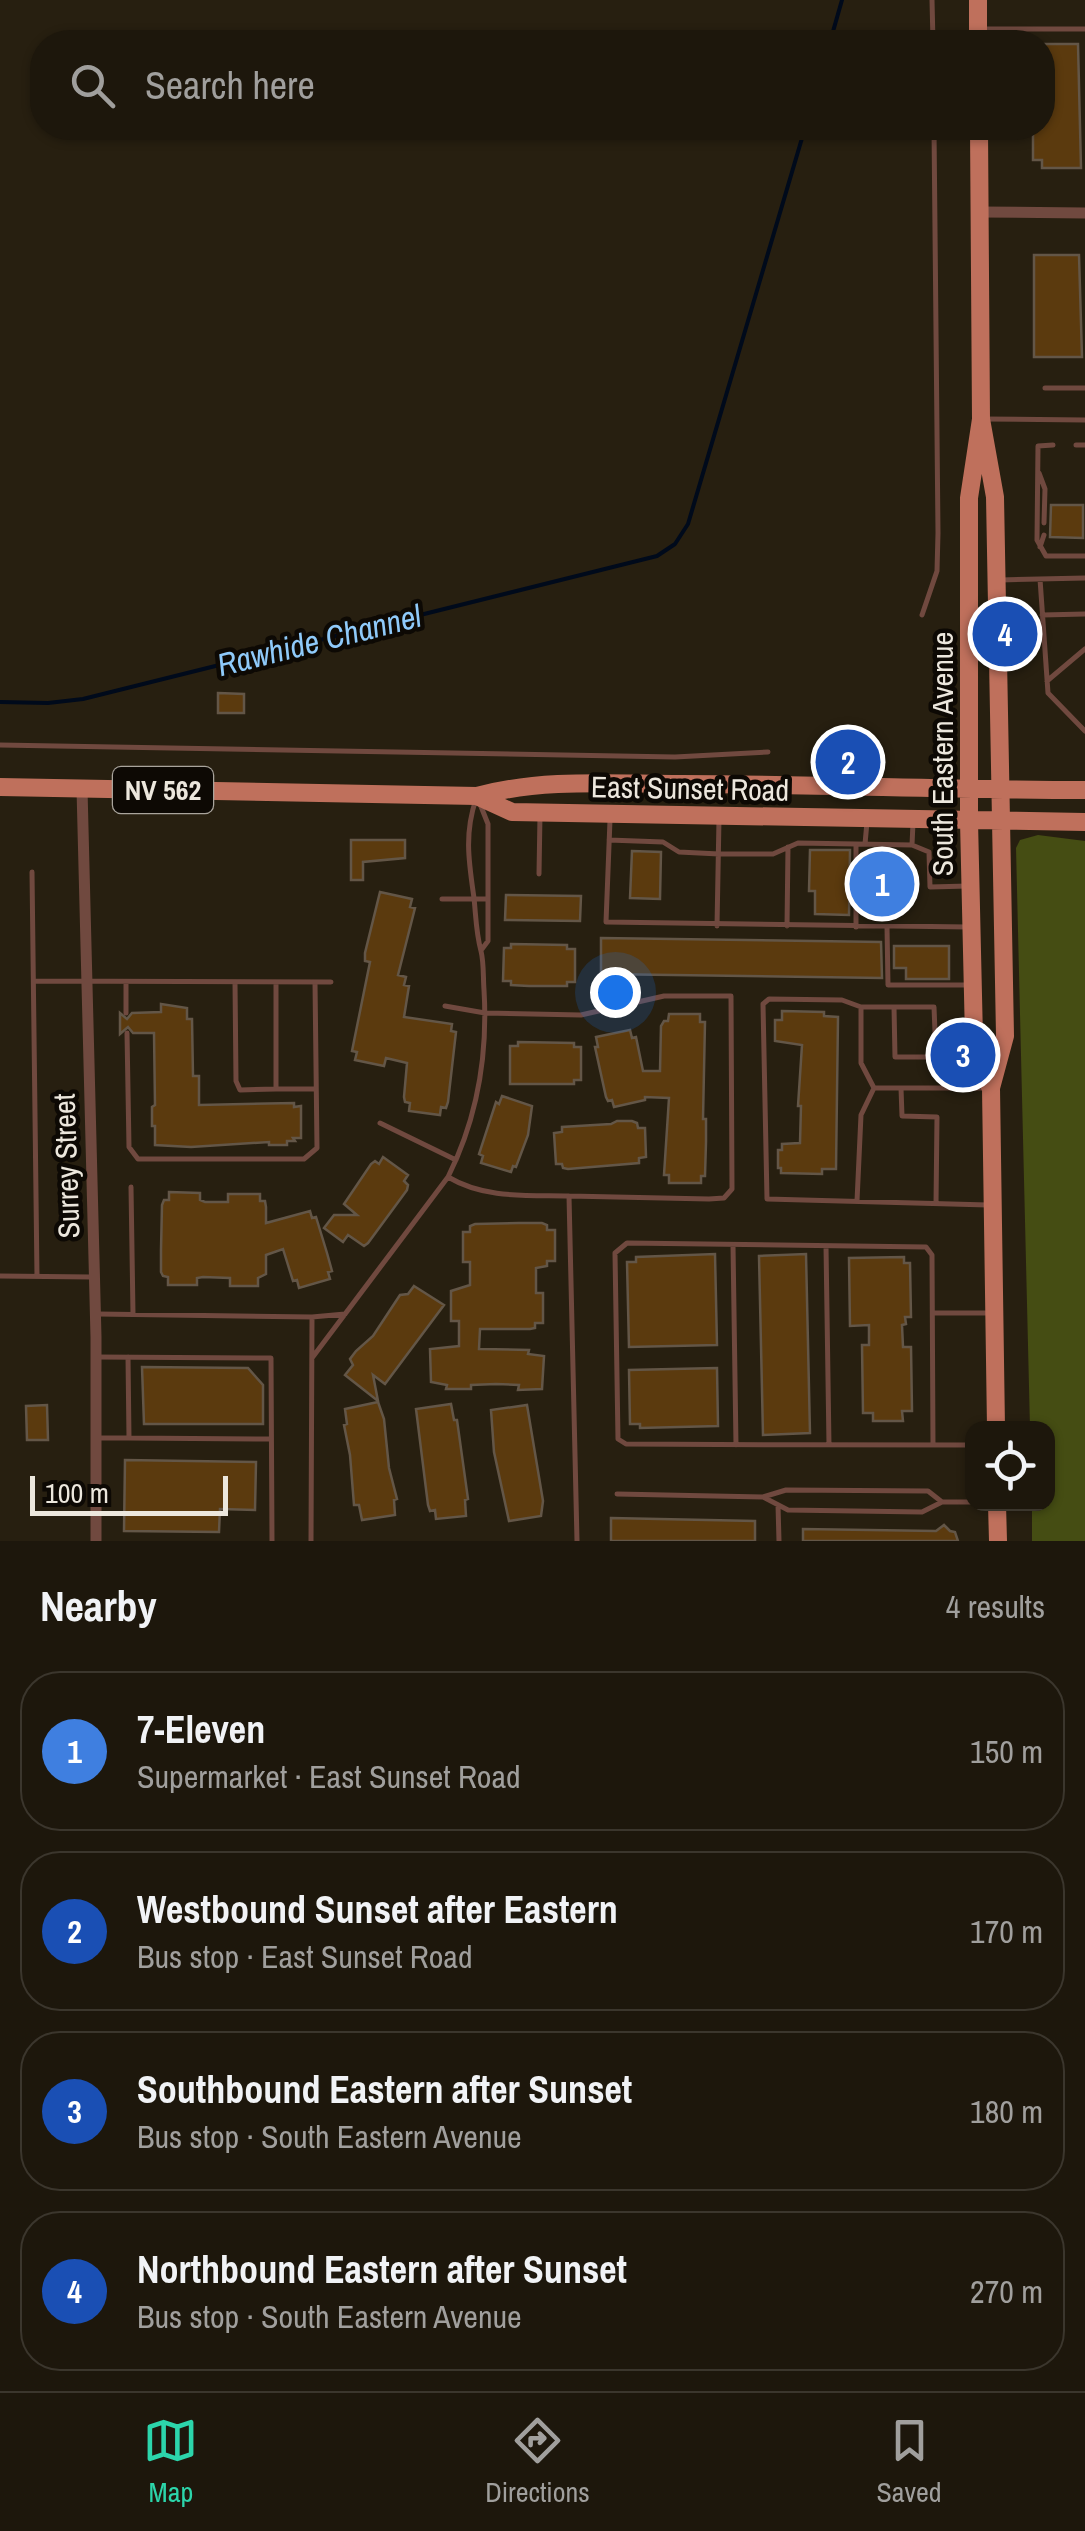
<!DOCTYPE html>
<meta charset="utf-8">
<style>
body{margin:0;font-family:"Archivo Narrow",sans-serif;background:#2a241a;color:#f1f3f6}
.controls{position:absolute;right:30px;bottom:30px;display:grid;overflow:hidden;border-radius:20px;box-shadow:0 2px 8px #0004}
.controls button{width:90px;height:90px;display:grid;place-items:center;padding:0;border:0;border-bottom:2px solid #3b362d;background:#1d170c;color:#f1f3f6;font:50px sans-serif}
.scale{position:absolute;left:30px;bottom:25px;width:198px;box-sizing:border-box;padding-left:10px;border:5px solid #ece7dd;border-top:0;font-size:28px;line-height:35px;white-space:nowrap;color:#ece7dd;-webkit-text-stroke:8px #0d0904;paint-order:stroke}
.you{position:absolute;left:615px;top:992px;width:35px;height:35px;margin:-25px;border:8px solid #fff;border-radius:50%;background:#1a73e8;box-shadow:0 0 0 15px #1a73e833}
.badge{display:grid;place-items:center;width:65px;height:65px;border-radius:50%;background:#2cd5ab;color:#fff;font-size:32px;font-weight:700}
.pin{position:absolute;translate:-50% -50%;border:5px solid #fff;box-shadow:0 2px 10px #0006}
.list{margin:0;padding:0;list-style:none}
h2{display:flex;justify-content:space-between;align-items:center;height:130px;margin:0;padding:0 40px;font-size:42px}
h2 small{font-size:32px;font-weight:400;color:#a09f9d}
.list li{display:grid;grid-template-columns:65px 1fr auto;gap:30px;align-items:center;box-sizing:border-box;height:160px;margin:0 20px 20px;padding:0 20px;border:2px solid #3b362d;border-radius:40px}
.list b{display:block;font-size:38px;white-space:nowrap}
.list p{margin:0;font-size:32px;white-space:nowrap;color:#a09f9d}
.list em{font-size:32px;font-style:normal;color:#a09f9d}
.icon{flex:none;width:55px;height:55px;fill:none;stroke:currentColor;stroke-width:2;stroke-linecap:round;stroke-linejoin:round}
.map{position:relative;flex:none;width:1085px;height:1541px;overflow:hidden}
.search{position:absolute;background:#1d170c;box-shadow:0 2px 8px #0004;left:30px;right:30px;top:30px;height:110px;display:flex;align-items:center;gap:25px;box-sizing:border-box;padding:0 35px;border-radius:40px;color:#a09f9d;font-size:38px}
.sheet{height:850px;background:#1d170c}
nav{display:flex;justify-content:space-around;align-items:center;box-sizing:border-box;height:140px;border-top:2px solid #3b362d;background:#1d170c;font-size:28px;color:#a09f9d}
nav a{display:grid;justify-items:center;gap:5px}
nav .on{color:#2cd5ab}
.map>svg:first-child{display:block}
.green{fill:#454d13}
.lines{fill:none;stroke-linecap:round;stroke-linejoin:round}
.stream{stroke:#000a1b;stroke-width:4}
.building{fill:#5b3a0e;stroke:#635647;stroke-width:2.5}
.lane{stroke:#70493f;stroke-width:5}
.street{stroke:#70493f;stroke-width:11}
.primary{stroke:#bf705c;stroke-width:18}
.labels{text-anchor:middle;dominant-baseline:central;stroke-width:9;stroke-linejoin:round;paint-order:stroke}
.shield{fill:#0d0904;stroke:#a9a49c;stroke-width:2.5}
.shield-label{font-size:28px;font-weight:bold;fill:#ece7dd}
.street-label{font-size:30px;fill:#ece7dd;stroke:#0d0904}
.water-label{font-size:32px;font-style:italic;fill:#8fcafa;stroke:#0d0904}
</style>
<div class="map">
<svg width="1085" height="1541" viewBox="0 0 1085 1541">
<rect width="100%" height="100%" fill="#271f10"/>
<!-- green -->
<path class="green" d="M1038,835l47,6v700h-53v-37h16v-76h-18l-14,-580 4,-8z"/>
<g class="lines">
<!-- stream -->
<path class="stream" d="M830,42l12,-42
M0,702l48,1 35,-4 574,-143 18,-12 13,-20 117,-396"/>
</g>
<!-- building -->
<path class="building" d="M1042,44h36l3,124h-39v-8h-9v-32h9z
M1034,255h45l3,102h-48z
M1051,505h32v33l-33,-1z
M218,693l26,1v19h-26z
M351,840h54v18l-42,4v18h-12z
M810,850h40l-1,65 -34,-1v-23h-6z
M632,851l29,1 -1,47 -30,-1z
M862,865l34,1 -1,37 -33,-1z
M380,892l32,7 -2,8 5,1 -17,67 8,2 -2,8 5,1 -5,31 48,7 -1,7 5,1 -8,70 -2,6 -5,-1 -1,8 -31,-4 1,-8 -5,-1 -1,-5 3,-34 -21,-5 -2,8 -29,-6 2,-8 -5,-1 18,-89 -5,-1v-8z
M506,895l75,1 -1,25 -75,-1z
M601,938l280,4 1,36 -281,-4z
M511,944l56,1v4h8v33h-8v4h-38l-18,-1v-4h-8l1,-33h7z
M894,946h55v33h-43v-11h-12z
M161,1004l26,4v11h5l1,57h6v29l95,-2v4l7,-1v32h-8l2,3h-8v4h-18v-3l-78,5 -36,-2v-19h-3v-19l3,-2 -1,-72h-21l-5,-6 -8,7v-21l7,6 5,-6 29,-1z
M782,1011l42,1v4l14,1 -2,152h-14v5l-41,-1v-5h-3v-18h4v-6l18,-1 1,-37h-3l4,-61 -27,-4v-21h7z
M669,1014h31v8h5l-2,97h3v23l-1,34h-4v7h-32v-8h-5l5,-77 -24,-1v3l-31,7 -2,-7 -4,1 -2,-4 -11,-50h3l-2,-10 34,-7 2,8 4,-1 7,34h17l1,-45 3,-5h4z
M518,1042l56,1v4h7v33h-7v4h-64v-38h8z
M502,1096l30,10 -4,29 -12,32 -3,-1 -2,6 -30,-9 2,-7 -4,-2 17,-52 3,2z
M617,1121h15l5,2 1,5h7l1,29 -7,1v5l-71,6 -5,-1 -1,-4h-6l-2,-31 8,-1v-5l49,-3z
M383,1157l25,18 -4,6 4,4 -1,5 -39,53 -4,3 -16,-11 -5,7 -19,-14 10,-13h23l-13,-11 27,-40 4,-3 4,3z
M169,1192l31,1v7l5,2h23v-8h32v7h5l1,6v16l44,-12 2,7 4,-1 11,36 5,18 -4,1 2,7 -31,9 -2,-8 -4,1 -10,-32 -17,6v19l-8,4v8h-28v-8l-27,-1 -6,1v7h-29v-8l-5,-1 -2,-4v-22l1,-45 2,-5h5z
M519,1223h23l5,2v5h8v31h-8v5l-11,2v25h7v30h-8v5l-5,1h-50l-1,20 50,1 -1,4 16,2 -2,33 -24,1 1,-5 -23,-1 -25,1v4h-25l1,-4 -16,-3 -1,-33 29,-3v-25h-8v-30l19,-6v-23h-7v-30h7v-6l5,-2z
M715,1254l2,91 -88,2 -2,-85h9v-5z
M806,1254l4,179 -47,2 -4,-179z
M904,1257v6h6l1,54h-6l1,7 -4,1 1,22h8l1,64h-10l1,10h-30v-8h-10l-1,-68h7v-20l-19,1 -1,-68z
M414,1286l30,19 -59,79 -12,-9 5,26 -33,-26 8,-10 -3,-6 6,-8 17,-15 27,-41 8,-1z
M142,1367l106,1 15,17v39h-119z
M717,1368l1,58 -78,2v-4h-10l-1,-54z
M378,1402l6,17 5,49 8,31 -3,1 1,15 -33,5 -3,-15h-5l-4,-50 -6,-30 3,-1 -2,-15z
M451,1404l3,16h3l11,79 -3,1 1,16 -30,3 -1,-9 -5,1 -2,-6 -12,-96z
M47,1405l1,35h-21l-1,-34z
M527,1405l16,96 -2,15 -32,5 -15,-69 -3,-42z
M125,1460l131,2 -1,48 -35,-1 -1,23 -95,-1z
M611,1518l144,3v20h-144z
M944,1525l6,6 5,1 3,9h-155v-12l133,2z"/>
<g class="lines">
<!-- lane -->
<path class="lane" d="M932,0l1,42
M981,29h104
M1045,388h40
M984,419l101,1
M1053,445l-15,1 -1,94 9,16h39
M1076,445h9
M1039,473l6,16 -1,34
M1040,547l4,-12
M1040,579l8,114 37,38
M1000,580l85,-2
M922,615l15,-44 1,-38 -4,-405
M1042,615l43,-1
M1047,681l38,-32
M0,745l675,12 93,-5
M480,804l8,20v117l-6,8
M610,820l-4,102 362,5
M609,840l54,2 16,10 40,2h54l25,-11 58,1v83
M856,844l56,1 17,7 1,35 38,-1
M865,844l2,-22
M912,845l1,-22
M32,872l5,404
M539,874l1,-59
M442,899h46
M717,926l2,-107
M787,926l1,-79
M887,927l1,58h79
M34,981l297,1
M126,982v31
M235,982l1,99 4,9 36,-1
M276,982v107h39
M445,1006l40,7 96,2 83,-19h67l1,193 -8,9 -15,1 -140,-3
M861,1007l-19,-7 -73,-1 -6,5 4,195 221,6
M127,1033l2,114 9,12h166l13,-11 -2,-166
M874,1088l-13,-25v-56h73l2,50h-41l-1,-50
M874,1088h112
M901,1088l1,28 35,1 -1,87
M380,1123l76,37
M448,1177c30,-60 40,-121 36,-187 -1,-13 0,-27 -3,-39 -5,-18 -5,-34 -7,-53 -5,-35 -10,-64 2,-99
M131,1187l2,127
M857,1201l4,-86 13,-27
M733,1245l3,200
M826,1246l3,199
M0,1276l91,1
M934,1313h57
M98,1314l214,3 33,-3
M97,1357l174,1 1,183
M312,1358l136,-181c37,22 79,18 121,19l8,345
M97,1438h32l-1,-81
M129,1438l142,1
M933,1445l-1,-190 -6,-8 -299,-4 -12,10 3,186 8,5c115,1 231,1 346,1
M786,1490l142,1 14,11 -20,10 -134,-2 -25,-13z
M617,1494l146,3
M942,1502h30
M778,1505l1,36
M311,1541l1,-224"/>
<!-- street -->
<path class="street" d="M979,212l106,1
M82,789l14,548v204"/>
<!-- primary -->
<path class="primary" d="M978,0v42
M979,128l2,291 -12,79v323l5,217 16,49
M981,419l14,78 10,539 -14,52 5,340
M0,787l477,9c66,-18 136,-12 204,-12 135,0 269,6 404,6
M477,796l35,16 573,10
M997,1504l1,37"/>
</g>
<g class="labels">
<!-- shield labels -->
<rect class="shield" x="113" y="767" width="100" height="46" rx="8"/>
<g class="shield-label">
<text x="163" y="790">NV 562</text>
</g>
<!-- street labels -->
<g class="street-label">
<text transform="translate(942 754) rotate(-90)">South Eastern Avenue</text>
<text transform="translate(690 788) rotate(1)">East Sunset Road</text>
<text transform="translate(66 1166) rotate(-92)">Surrey Street</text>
</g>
<!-- water labels -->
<g class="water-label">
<text transform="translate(319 640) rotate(-14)">Rawhide Channel</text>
</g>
</g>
</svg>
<div class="controls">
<button><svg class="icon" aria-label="locate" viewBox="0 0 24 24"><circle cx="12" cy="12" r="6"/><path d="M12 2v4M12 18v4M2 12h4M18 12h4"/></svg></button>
</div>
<div class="scale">100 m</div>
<div class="you"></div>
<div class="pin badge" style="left:882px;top:884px;background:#3f7fe0">1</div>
<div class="pin badge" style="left:848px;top:762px;background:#1a4fb4">2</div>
<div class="pin badge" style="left:963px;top:1055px;background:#1a4fb4">3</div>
<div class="pin badge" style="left:1005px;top:634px;background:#1a4fb4">4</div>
<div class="search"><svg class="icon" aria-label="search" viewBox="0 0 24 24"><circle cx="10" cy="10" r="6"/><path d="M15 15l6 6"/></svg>Search here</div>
</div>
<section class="sheet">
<h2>Nearby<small>4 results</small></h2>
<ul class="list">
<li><span class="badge" style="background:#3f7fe0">1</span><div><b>7-Eleven</b><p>Supermarket · East Sunset Road</p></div><em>150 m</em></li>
<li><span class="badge" style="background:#1a4fb4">2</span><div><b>Westbound Sunset after Eastern</b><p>Bus stop · East Sunset Road</p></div><em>170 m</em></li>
<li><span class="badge" style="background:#1a4fb4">3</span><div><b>Southbound Eastern after Sunset</b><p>Bus stop · South Eastern Avenue</p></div><em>180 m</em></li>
<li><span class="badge" style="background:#1a4fb4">4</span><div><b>Northbound Eastern after Sunset</b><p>Bus stop · South Eastern Avenue</p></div><em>270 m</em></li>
</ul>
</section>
<nav>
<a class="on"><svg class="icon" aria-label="map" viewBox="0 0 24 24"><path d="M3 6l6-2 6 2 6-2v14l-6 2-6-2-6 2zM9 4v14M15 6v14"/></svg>Map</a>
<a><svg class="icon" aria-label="directions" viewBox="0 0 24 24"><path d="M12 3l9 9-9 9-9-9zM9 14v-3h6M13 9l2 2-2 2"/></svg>Directions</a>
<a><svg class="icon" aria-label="saved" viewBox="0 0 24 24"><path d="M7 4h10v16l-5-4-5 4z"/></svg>Saved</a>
</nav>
